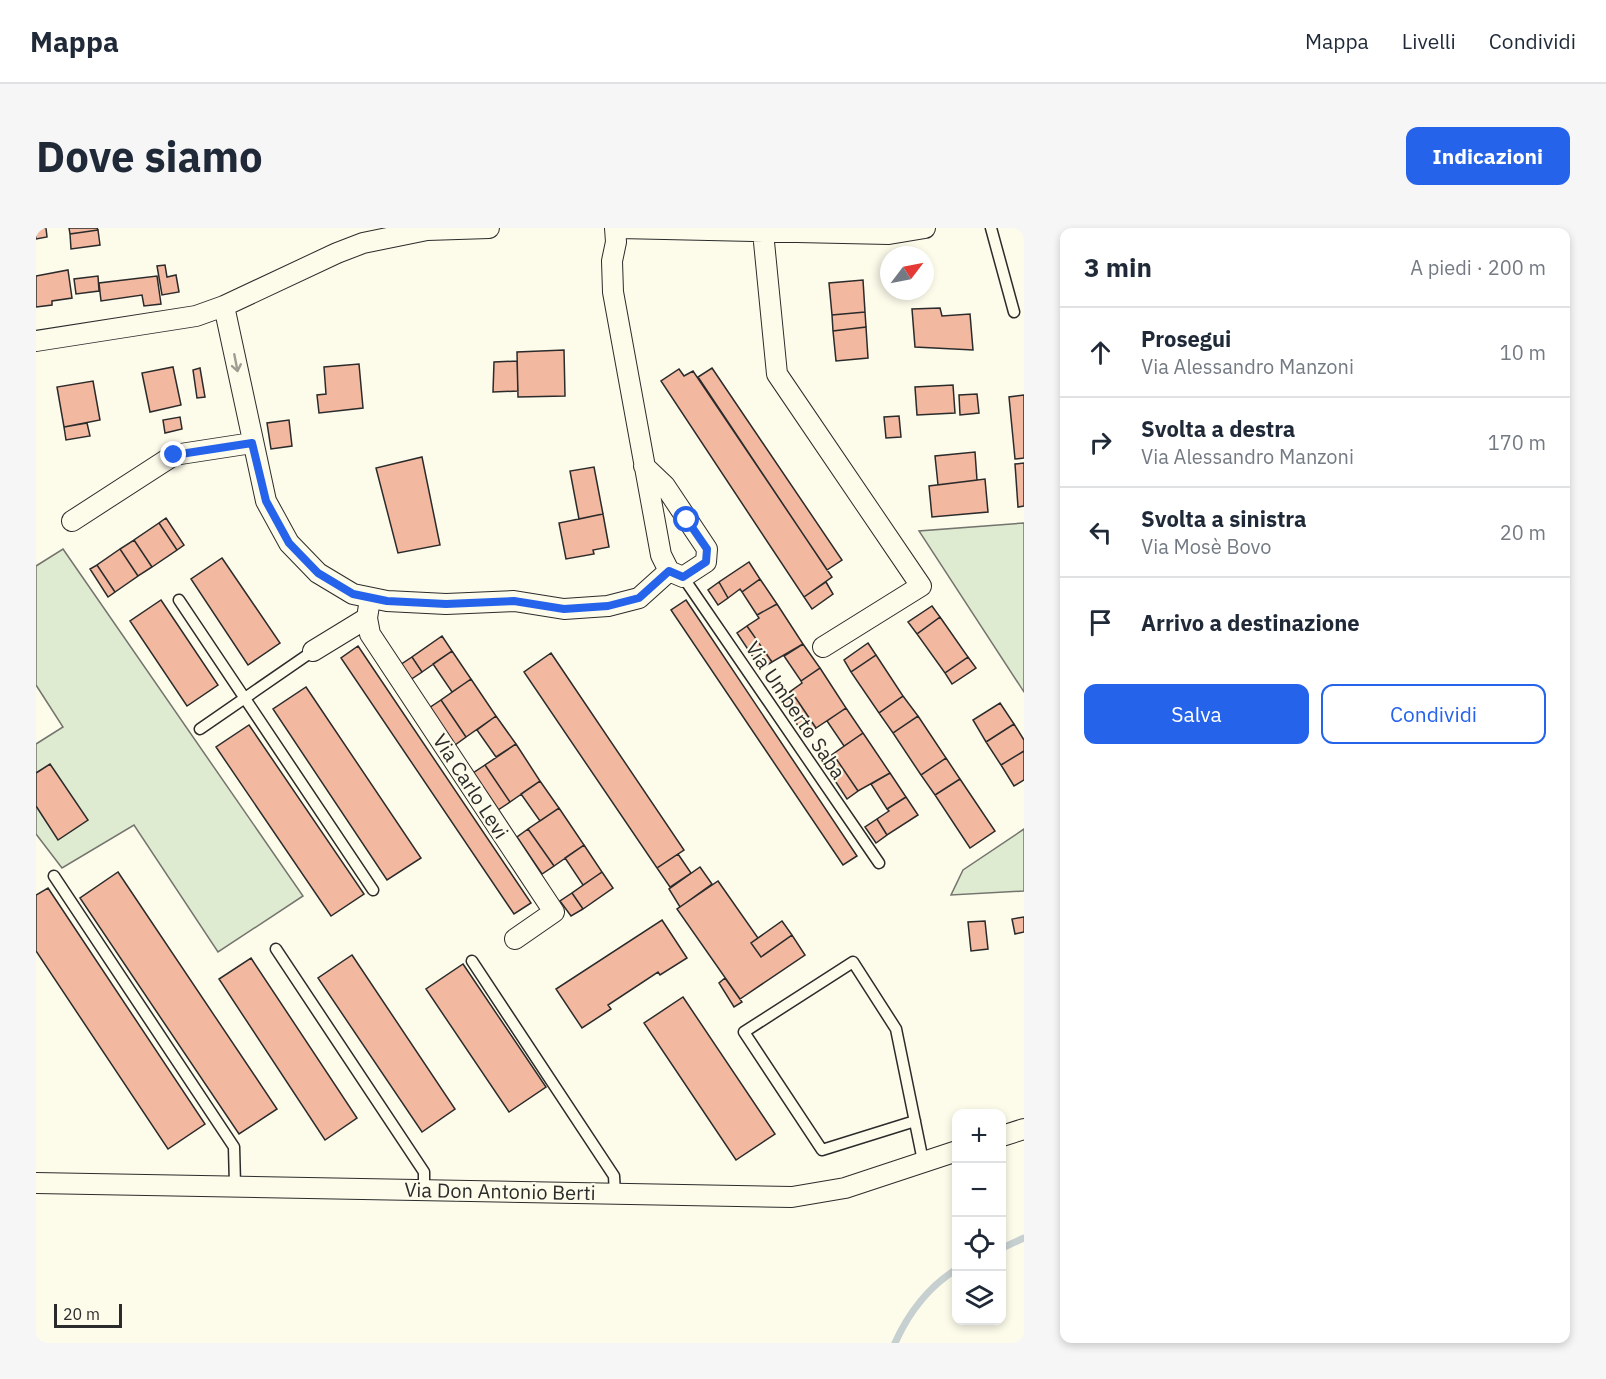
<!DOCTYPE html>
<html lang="it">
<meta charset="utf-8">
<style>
body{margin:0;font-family:"IBM Plex Sans",sans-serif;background:#f6f6f7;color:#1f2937}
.controls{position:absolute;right:18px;bottom:18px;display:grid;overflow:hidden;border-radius:12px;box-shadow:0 3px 9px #0003}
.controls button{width:54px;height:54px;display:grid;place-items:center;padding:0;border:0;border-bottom:2px solid #e0e1e3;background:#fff;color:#1f2937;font:30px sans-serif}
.compass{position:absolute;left:844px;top:18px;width:54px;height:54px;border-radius:50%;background:#fff;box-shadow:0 3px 9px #0003;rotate:58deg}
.scale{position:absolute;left:18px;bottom:15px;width:68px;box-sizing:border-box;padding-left:6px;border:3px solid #2b2b2b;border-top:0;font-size:16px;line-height:21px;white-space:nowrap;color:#2b2b2b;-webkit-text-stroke:4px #fdfbea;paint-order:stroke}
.stop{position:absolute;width:18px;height:18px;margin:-14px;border:4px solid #2563eb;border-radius:50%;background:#fff}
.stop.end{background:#2563eb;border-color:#fff;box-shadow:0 2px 6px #0008}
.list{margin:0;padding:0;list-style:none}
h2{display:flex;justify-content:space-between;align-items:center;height:78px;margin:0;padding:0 24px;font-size:26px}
h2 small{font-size:20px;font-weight:400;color:#747a83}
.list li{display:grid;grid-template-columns:39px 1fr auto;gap:18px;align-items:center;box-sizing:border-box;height:90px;padding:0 24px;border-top:2px solid #e0e1e3}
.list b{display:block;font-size:22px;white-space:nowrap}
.list p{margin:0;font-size:20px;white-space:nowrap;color:#747a83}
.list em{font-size:20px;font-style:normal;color:#747a83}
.actions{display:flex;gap:12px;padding:18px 24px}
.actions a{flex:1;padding:14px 0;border:2px solid #2563eb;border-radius:12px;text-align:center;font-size:21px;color:#2563eb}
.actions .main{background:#2563eb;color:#fff}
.icon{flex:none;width:33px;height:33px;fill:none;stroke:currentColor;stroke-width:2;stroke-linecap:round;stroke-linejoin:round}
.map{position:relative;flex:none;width:988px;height:1115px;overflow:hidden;border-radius:12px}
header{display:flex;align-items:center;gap:36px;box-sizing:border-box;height:84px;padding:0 30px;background:#fff;border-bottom:2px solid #e0e1e3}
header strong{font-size:28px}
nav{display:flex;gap:33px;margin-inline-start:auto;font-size:21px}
.intro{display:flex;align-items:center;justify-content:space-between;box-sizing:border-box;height:144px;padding:0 36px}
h1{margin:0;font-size:42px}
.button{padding:15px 27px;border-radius:12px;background:#2563eb;color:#fff;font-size:21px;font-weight:700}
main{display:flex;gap:36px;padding:0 36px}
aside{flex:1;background:#fff;border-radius:12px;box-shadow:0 3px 9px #0003}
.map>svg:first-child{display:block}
.green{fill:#deebd1;stroke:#74746e;stroke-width:1.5}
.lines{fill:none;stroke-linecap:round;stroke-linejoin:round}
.stream{stroke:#c7d0d0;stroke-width:7}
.building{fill:#f2b8a0;stroke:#2b2b2b;stroke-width:1.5}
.service-casing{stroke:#2b2b2b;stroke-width:13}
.minor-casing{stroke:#2b2b2b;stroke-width:22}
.service{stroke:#fdfbea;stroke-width:10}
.minor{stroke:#fdfbea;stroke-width:20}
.oneway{stroke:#9e9d94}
.route{stroke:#2563eb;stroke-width:8}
.labels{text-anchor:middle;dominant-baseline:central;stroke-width:4.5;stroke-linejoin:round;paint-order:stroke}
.street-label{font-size:20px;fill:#2b2b2b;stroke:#fdfbea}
</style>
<header>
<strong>Mappa</strong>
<nav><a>Mappa</a><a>Livelli</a><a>Condividi</a></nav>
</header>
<div class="intro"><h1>Dove siamo</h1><a class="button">Indicazioni</a></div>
<main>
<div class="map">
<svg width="988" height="1115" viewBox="0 0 988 1115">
<rect width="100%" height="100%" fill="#fdfbea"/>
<!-- green -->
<path class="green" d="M988,295v169l-105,-161z
M27,321l240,347 -85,56 -84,-127 -72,43 -26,-34v-90l27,-17 -27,-42v-119z
M988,601v62l-73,4 12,-25z"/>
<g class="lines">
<!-- stream -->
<path class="stream" d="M966,1020l22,-10
M859,1115c13,-29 34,-57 62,-74"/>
</g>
<!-- building -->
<path class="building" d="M0,0h10l1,9 -11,2z
M33,0h28l1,2 -28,4z
M62,2l2,15 -29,4 -1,-15z
M129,37l2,12 9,-2 3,17 -17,3 -5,-29z
M32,42l4,28 -20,3v4l-16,2v-31z
M62,48l1,15 -23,3 -2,-15z
M121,48l4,28 -17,2 -2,-11 -41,6 -2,-18z
M827,52l2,32 -33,3 -3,-32z
M904,80l2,8 28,-2 3,36 -58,-3 -3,-38z
M829,84l1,15 -33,4 -1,-16z
M830,99l2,31 -32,3 -3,-30z
M528,122l1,46 -47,1 -1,-45z
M481,133l1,30 -25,1 1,-30z
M323,136l4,44 -44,5 -2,-18 9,-1 -2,-27z
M137,139l8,38 -31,7 -8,-39z
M164,140l5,29 -8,1 -4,-28z
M676,140l130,192 -15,10 -129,-193z
M643,141l5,7 9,-5 139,206 -28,20 -143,-216z
M57,153l7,39 -36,7 -7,-40z
M917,157l2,28 -38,2 -2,-28z
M941,166l2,19 -19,2 -1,-20z
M988,167v63l-9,1 -6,-62z
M863,188l2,21 -15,1 -2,-21z
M144,189l2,12 -17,4 -2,-13z
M253,192l3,26 -21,3 -4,-26z
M51,195l3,13 -24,4 -2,-13z
M939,224l2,28 -39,5 -3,-29z
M386,229l18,88 -42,8 -22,-85z
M988,235v43l-6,1 -3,-43z
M558,239l9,47 -24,5 -9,-48z
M949,251l3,33 -56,5 -3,-31z
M567,286l6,33 -16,3 1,4 -28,5 -7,-36z
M130,290l18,27 -7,5 -18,-27z
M123,295l18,27 -25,17 -18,-27z
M98,312l18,27 -14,9 -18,-27z
M84,321l18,27 -23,16 -18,-27z
M186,330l58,85 -32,22 -57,-86z
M713,334l11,17 -18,13 -2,-3 -12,9 -9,-16z
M61,337l18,27 -7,5 -18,-28z
M724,351l17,25 -20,11 -15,-23z
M683,354l9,16 -10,7 -10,-15z
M790,354l7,12 -21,15 -8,-12z
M125,372l57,85 -31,21 -57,-85z
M650,372l171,256 -14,9 -172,-255z
M741,376l26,40 -31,18 -25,-36 12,-8 -2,-3z
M896,378l8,11 -23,17 -9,-12z
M904,389l28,40 -23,16 -28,-39z
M711,398l25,36 -11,7 -24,-36z
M406,408l10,15 -30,21 -10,-15z
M832,415l8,12 -25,17 -7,-12z
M767,416l17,24 -19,13 -17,-25z
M322,418l173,257 -17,11 -173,-256z
M416,423l19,28 -19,13 -19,-28z
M515,425l133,197 -27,18 -133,-196z
M840,427l27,41 -24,17 -28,-41z
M376,429l10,15 -12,8 -10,-15z
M932,429l8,11 -24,16 -7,-11z
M784,440l26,40 -30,20 -25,-37 11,-8 -1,-2z
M435,451l25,37 -30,21 -25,-37z
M270,459l115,171 -34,22 -114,-171z
M755,463l25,37 -12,7 -24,-37z
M867,468l15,20 -25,17 -14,-20z
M405,472l25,37 -11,8 -26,-37z
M964,475l14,21 -28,18 -13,-22z
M810,480l17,25 -19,13 -17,-25z
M460,488l20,28 -20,13 -19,-27z
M882,488l28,42 -25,17 -28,-42z
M978,496l10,16v11l-23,14 -15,-23z
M213,497l115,169 -33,22 -115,-169z
M827,505l27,40 -32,18 -25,-37z
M480,516l24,37 -30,21 -25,-37z
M988,523v29l-10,6 -13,-21z
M797,526l25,37 -11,8 -25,-38z
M910,530l14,21 -25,16 -14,-20z
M14,536l38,56 -30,20 -22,-34v-33z
M449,537l25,37 -12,8 -25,-37z
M854,545l16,24 -19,12 -16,-25z
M924,551l35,52 -25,17 -35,-53z
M504,553l19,27 -19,13 -19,-27z
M870,569l12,18 -31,20 -10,-16 12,-8 -2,-2z
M523,580l25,37 -30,21 -26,-37z
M841,591l10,16 -11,8 -11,-16z
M492,601l26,37 -12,8 -25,-37z
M548,617l18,27 -19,13 -18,-27z
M642,626l13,19 -21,14 -13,-19z
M664,639l12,17 -32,23 -11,-18z
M82,644l159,237 -38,25 -159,-236z
M566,644l11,16 -30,21 -11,-16z
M682,653l40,57 -7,5 10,14 31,-22 13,20 -65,44 -63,-90z
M12,660l157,236 -37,25 -132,-198v-56z
M536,665l11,16 -12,7 -11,-15z
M988,689v15l-9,2 -3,-15z
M626,692l25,38 -27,17 -2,-3 -50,33 3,4 -29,19 -26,-39z
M746,693l10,14 -31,22 -10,-14z
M949,693l3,28 -17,2 -3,-29z
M316,727l103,154 -33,23 -104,-154z
M215,730l106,160 -32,22 -106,-161z
M427,736l83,123 -37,25 -83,-123z
M689,750l17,24 -8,5 -15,-24z
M647,769l92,137 -39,26 -92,-137z"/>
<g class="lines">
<defs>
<path id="service" d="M955,0l23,84
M647,349l196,286
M143,372l194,290
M164,501l113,-78
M18,648l180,271 1,38
M240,721l148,223v17
M436,733l142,215 1,18
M879,893l-93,29 -78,-118 109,-70 43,67 27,132"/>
<path id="minor" d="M579,0l1,14 -4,19 1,31 48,263 8,16 14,6 23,-15 1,-13 -42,-63 -21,-20
M584,0l269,6 36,-6
M727,4l14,142 144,212 -98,61
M188,78l42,195 23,42 29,30 35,21 34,7 59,3 68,-3 50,8 44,-3 31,-8 30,-27
M0,113l160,-25 28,-10 113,-53 26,-10 64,-13 62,-2
M36,293l102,-66 78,-12
M334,371l-3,19 3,16 184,278 -39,27
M277,423l54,-33
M966,908l22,-7
M0,955l756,14 53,-9 112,-37"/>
</defs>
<!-- service casing -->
<use href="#service" class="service-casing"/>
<!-- minor casing -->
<use href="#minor" class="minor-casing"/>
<!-- service -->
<use href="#service" class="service"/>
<!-- minor -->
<use href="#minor" class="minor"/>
</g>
<!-- one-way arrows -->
<defs><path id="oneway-shaft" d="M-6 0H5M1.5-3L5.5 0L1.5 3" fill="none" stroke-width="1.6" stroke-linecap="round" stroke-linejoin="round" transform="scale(1.5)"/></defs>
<use class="oneway" href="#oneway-shaft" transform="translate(200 135) rotate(79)"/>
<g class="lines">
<!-- route -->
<path class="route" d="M138,227l78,-12 14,58 23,42 29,30 35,21 34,7 59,3 68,-3 50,8 44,-3 31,-8 30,-27 14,6 23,-15 1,-13 -20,-29"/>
</g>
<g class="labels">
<!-- street labels -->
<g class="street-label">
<text transform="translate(760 482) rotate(56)">Via Umberto Saba</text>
<text transform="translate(435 558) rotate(57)">Via Carlo Levi</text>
<text transform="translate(464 963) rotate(1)">Via Don Antonio Berti</text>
</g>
</g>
</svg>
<div class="controls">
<button>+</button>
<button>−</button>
<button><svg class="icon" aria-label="locate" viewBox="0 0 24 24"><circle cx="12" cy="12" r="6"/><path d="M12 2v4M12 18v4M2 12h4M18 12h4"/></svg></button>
<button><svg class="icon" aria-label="layers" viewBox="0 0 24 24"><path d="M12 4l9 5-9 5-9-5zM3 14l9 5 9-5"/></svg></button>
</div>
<svg class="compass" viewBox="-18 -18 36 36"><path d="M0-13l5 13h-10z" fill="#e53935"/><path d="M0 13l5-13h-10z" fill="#747a83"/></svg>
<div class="scale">20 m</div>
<div class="stop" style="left:651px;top:292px"></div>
<div class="stop end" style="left:138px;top:227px"></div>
</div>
<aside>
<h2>3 min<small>A piedi · 200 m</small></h2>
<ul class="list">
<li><svg class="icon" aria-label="ahead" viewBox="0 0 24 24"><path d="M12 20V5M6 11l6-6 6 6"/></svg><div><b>Prosegui</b><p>Via Alessandro Manzoni</p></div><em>10 m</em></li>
<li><svg class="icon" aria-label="right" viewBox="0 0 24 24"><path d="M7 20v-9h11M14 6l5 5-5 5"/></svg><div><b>Svolta a destra</b><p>Via Alessandro Manzoni</p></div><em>170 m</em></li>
<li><svg class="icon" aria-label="left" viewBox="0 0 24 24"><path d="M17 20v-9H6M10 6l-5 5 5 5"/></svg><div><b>Svolta a sinistra</b><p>Via Mosè Bovo</p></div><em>20 m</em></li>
<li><svg class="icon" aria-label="arrive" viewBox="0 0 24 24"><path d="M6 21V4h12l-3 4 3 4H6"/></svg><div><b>Arrivo a destinazione</b></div></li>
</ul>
<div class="actions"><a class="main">Salva</a><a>Condividi</a></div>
</aside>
</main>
